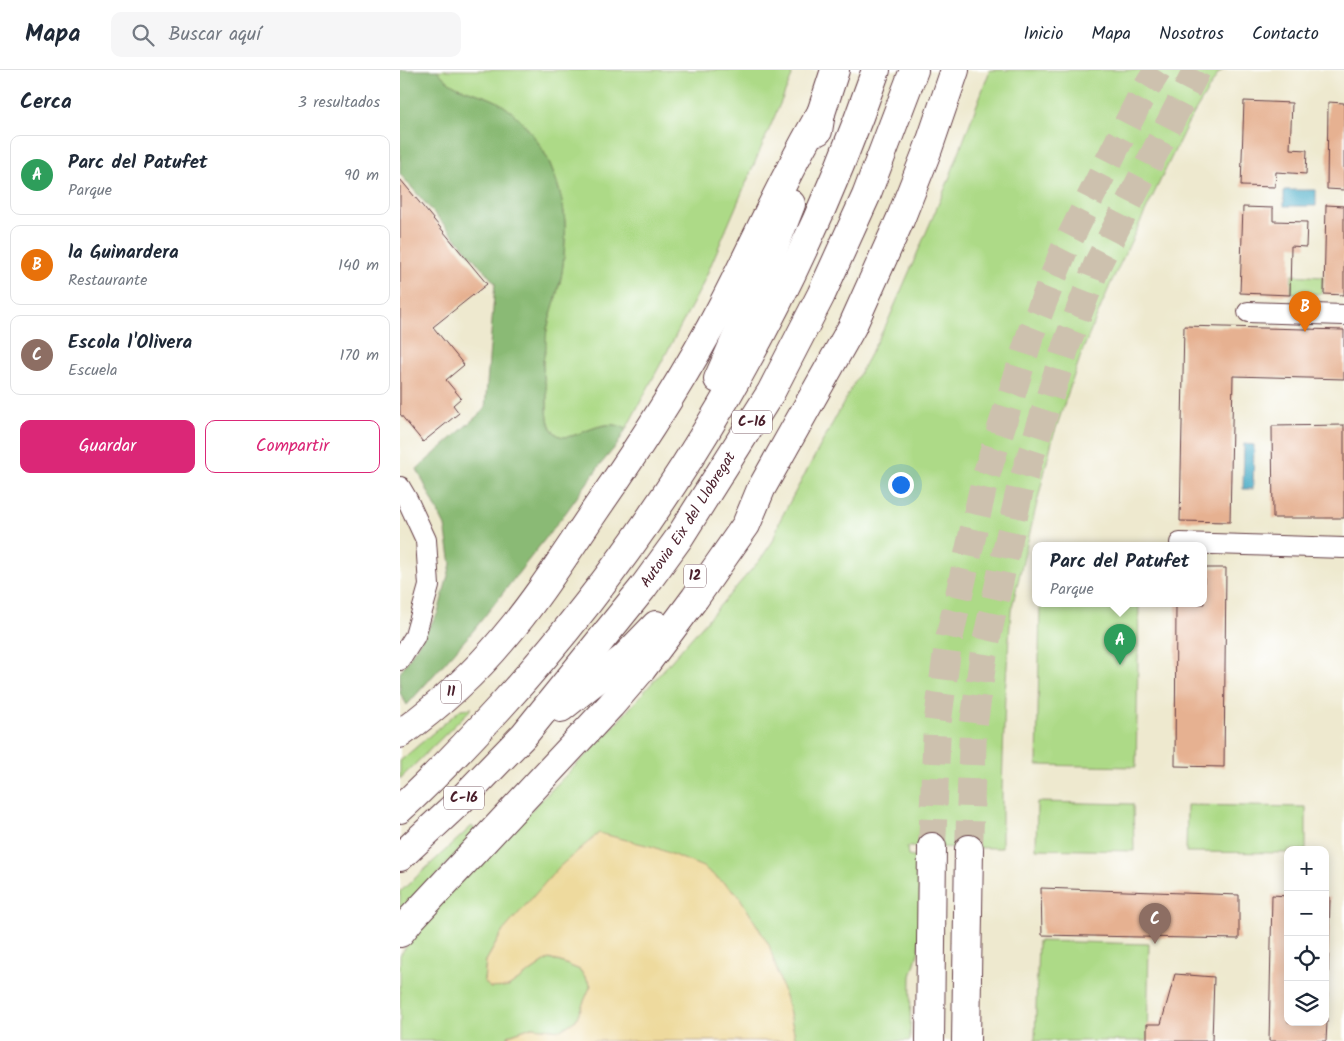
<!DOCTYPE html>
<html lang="es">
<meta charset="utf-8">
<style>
body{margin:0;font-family:Kalam,sans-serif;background:#f6f6f7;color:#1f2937}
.controls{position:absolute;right:15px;bottom:15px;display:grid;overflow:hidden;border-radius:10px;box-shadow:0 2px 12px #0003}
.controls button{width:45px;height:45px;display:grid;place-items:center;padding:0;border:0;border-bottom:1px solid #e0e1e3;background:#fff;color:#1f2937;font:25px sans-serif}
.you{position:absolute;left:500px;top:414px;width:18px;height:18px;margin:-12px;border:4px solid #fff;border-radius:50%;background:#1a73e8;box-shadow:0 0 0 8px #1a73e833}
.badge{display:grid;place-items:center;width:32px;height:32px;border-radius:50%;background:#db2777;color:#fff;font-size:16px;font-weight:700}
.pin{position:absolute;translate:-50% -41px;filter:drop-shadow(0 1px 2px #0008)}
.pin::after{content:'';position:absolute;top:26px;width:18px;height:15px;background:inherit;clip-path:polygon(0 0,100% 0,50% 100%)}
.popup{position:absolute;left:632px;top:472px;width:175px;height:65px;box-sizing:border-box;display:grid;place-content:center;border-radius:10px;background:#fff;filter:drop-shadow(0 1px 4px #0005);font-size:16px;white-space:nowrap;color:#747a83}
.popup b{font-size:19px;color:#1f2937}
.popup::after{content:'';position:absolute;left:50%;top:100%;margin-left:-10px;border:10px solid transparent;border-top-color:#fff}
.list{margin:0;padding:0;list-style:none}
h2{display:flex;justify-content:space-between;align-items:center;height:65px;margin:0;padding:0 20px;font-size:21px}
h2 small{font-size:16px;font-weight:400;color:#747a83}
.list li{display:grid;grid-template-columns:32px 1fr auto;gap:15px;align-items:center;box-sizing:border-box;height:80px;margin:0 10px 10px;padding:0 10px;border:1px solid #e0e1e3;border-radius:10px}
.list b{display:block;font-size:19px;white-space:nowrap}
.list p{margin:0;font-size:16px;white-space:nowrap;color:#747a83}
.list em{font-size:16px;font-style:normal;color:#747a83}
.actions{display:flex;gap:10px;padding:15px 20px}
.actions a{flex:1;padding:11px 0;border:1px solid #db2777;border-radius:10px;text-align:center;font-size:18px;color:#db2777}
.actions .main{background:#db2777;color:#fff}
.icon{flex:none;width:28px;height:28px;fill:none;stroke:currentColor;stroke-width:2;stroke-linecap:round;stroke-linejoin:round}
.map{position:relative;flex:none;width:944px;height:971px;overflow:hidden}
header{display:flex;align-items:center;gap:30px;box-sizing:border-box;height:70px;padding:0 25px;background:#fff;border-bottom:1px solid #e0e1e3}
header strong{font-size:24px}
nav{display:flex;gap:28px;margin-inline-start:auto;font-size:18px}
.search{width:350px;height:45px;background:#f6f6f7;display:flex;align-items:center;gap:12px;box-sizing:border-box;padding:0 18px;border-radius:10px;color:#747a83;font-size:19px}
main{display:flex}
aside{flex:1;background:#fff}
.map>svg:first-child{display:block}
.green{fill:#adda87;stroke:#7c7c59}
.forest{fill:#8aba74;stroke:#6a6c50}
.sand{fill:#eeda9e;stroke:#9c7c64}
.water{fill:#45aac5;stroke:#486478}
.building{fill:#e6b191}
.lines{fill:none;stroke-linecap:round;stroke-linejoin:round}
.secondary-tunnel{stroke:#cdc1ae;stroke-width:28;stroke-dasharray:28 14;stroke-linecap:butt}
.street-casing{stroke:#633d44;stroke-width:22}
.secondary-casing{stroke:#633d44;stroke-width:30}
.highway-casing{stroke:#633d44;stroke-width:30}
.street{stroke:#fff;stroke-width:20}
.secondary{stroke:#fff;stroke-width:28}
.highway{stroke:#fff;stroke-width:28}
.labels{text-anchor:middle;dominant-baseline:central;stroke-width:4.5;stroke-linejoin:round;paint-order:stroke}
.shield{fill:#fff;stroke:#80626b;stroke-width:1}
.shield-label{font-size:14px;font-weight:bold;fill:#4a1f2b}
.street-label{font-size:15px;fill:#4a1f2b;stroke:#fff}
</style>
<header>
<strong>Mapa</strong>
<div class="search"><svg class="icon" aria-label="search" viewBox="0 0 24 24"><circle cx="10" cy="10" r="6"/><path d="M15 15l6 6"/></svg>Buscar aquí</div>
<nav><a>Inicio</a><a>Mapa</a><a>Nosotros</a><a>Contacto</a></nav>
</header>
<main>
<aside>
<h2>Cerca<small>3 resultados</small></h2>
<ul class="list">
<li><span class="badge" style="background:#2e9e5b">A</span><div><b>Parc del Patufet</b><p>Parque</p></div><em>90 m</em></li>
<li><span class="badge" style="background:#e8710a">B</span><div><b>la Guinardera</b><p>Restaurante</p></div><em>140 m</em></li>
<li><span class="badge" style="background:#8d6e63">C</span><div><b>Escola l'Olivera</b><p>Escuela</p></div><em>170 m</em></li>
</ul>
<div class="actions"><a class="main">Guardar</a><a>Compartir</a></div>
</aside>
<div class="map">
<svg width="944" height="971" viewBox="0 0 944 971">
<rect width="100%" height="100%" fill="#fff"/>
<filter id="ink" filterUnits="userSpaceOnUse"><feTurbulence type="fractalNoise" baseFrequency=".02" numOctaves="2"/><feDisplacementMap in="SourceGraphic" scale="10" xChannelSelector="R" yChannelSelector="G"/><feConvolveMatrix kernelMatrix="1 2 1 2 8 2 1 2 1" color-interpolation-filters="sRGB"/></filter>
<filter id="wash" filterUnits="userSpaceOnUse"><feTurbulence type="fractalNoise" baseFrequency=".0096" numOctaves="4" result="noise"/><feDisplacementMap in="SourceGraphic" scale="20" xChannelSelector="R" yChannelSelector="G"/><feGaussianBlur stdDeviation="1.12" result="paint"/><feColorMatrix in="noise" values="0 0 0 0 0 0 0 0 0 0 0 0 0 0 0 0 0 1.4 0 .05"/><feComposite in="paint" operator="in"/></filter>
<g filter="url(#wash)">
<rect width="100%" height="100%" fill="#eee9cf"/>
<!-- green -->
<path class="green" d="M37,0h353l2,6 -91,212 -75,141c-26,-16 -55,19 -71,4 -9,-8 -8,-26 -8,-36 0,-10 -4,-20 -4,-30 -1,-26 8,-53 15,-78 5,-15 6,-33 7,-48 2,-27 -5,-53 -15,-77 -10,-23 -32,-51 -54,-63 -22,-11 -43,-9 -59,-31z
M590,0h233l-5,4 -30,49 -77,160 -29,69 -29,85 -42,174 -6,83 -3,95v59l-95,-1 1,9 12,2 -1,92 -8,26 -1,65h-114l-8,-35 -285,-75 -17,30 -2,20 24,6 41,-28 12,3 19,8 11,16 -15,34 -15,10 -29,-3 -23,8 -3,6h-106v-86l38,-51 170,-171 151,-172 14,-20 7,-21 108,-199 59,-137z
M892,205l31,2 -1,17 -31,-1z
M640,534h99l-3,163 -99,-2z
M72,638l-72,71v-18l61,-52z
M637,732l96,2 1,47 -98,-2z
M787,735l119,2v43h-18v3l-102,-1z
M72,756l4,5 -76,85v-24z
M638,871l111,3 -2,97h-112z"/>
<!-- forest -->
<path class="forest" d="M0,0h37c17,22 37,20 59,31 22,12 44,40 54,63 10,24 17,50 15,77 -1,15 -2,33 -7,48 -3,14 -8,27 -11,40 -1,7 -1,13 -1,19 -1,6 -4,13 -3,19 0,10 4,20 4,30 0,10 -1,28 8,36 16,15 45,-20 71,-4l-9,16 -17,20 -33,46 -94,120 -66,74 -7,-12v-20l38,-60 13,-49 -6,-38 -28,-57 68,-60 10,-126 -95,-109z"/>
<!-- sand -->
<path class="sand" d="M199,763l55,14 49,20 34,26 32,52 19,61 8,35h-290l3,-6 23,-8 29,3 15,-10 15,-35 -11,-15 -19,-8 -12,-3 -41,28 -18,1 -6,-7 2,-20 17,-30 56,-64z"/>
<!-- water -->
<path class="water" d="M884,120h32v16h-32z
M844,374l10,1 -1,44h-10z"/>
<g id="blocks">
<!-- building -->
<path class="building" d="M844,31l48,2 -2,46 17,1 -1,24 -30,-2 -1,15 -34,-1z
M928,32l16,1v87l-17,-1z
M0,109l87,105 -54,43 31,38 -18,15 15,18 -8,7 6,8 -36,29 -23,-28z
M926,135l18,1v89l-20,-1z
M843,137l30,1v13l34,1 -1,25 -15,-1 -1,49 -50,-2z
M784,256l160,4v49l-111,-3 -3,146 -50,-1z
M944,355v93h-71l-1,-92z
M804,498h22l-2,199 -49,-1 1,-162h28z
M641,818l198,7v44l-197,-4z
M872,825l16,1v126h39l-1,19h-57z
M925,827h5l-3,124h-2z
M775,904l39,3 -2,64h-65v-17h14z"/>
</g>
</g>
<g filter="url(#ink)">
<use href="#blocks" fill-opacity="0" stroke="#633d44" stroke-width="1"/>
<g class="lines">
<!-- secondary-tunnel -->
<path class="secondary-tunnel" d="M532,777l5,-120 11,-83 37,-165 46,-146 33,-83 77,-153 17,-27
M569,779l4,-119 11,-79 36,-162 46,-143 31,-81 100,-195"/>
<defs>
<path id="street" d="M848,242l96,3
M0,417l7,12 19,41 3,46 -14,50 -15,24
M780,473l164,5"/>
<path id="secondary" d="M530,971l2,-194
M566,971l3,-192"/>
<g id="highway">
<path d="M418,61l3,-18 14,-43"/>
<path d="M318,309l36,-81 37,-94"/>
<path d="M161,638l63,-50 32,-33"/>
<path d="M0,664c37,-27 74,-60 103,-95 35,-41 63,-86 93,-130 46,-66 89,-132 126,-203 34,-65 62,-131 99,-193"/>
<path d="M0,739c35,-32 68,-67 100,-102 168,-184 294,-402 376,-637"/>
<path id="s1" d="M0,787l60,-56 64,-66 118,-146 37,-51 92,-146 50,-97 45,-99 48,-126"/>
<path d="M0,863l12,-15 199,-213 31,-36 53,-71 51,-73 15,-36 91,-162 48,-107 28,-71 27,-79"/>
</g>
</defs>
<!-- street casing -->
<use href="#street" class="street-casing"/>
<!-- secondary casing -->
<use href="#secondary" class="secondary-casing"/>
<!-- highway casing -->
<use href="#highway" class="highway-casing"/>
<!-- street -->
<use href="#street" class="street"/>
<!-- secondary -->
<use href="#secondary" class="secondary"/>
<!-- highway -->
<use href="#highway" class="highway"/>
</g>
</g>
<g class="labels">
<!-- shield labels -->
<g class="shield">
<rect x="332" y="340.5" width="40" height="23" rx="4"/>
<rect x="284" y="494.5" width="22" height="23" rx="4"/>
<rect x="41" y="610.5" width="20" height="23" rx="4"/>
<rect x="44" y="716.5" width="40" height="23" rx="4"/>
</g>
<g class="shield-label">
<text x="352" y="352">C-16</text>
<text x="295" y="506">12</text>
<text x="51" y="622">11</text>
<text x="64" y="728">C-16</text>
</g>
<!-- street labels -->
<g class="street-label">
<text stroke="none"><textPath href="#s1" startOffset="445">Autovia Eix del Llobregat</textPath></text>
</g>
</g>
</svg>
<div class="controls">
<button>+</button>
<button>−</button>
<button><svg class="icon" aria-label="locate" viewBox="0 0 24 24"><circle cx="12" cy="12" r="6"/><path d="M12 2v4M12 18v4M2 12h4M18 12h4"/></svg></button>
<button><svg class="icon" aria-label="layers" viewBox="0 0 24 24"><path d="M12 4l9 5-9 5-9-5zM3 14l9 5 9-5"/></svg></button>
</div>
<div class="you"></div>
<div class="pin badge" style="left:720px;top:595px;background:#2e9e5b">A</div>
<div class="popup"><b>Parc del Patufet</b>Parque</div>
<div class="pin badge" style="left:905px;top:262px;background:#e8710a">B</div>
<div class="pin badge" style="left:755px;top:874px;background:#8d6e63">C</div>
</div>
</main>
